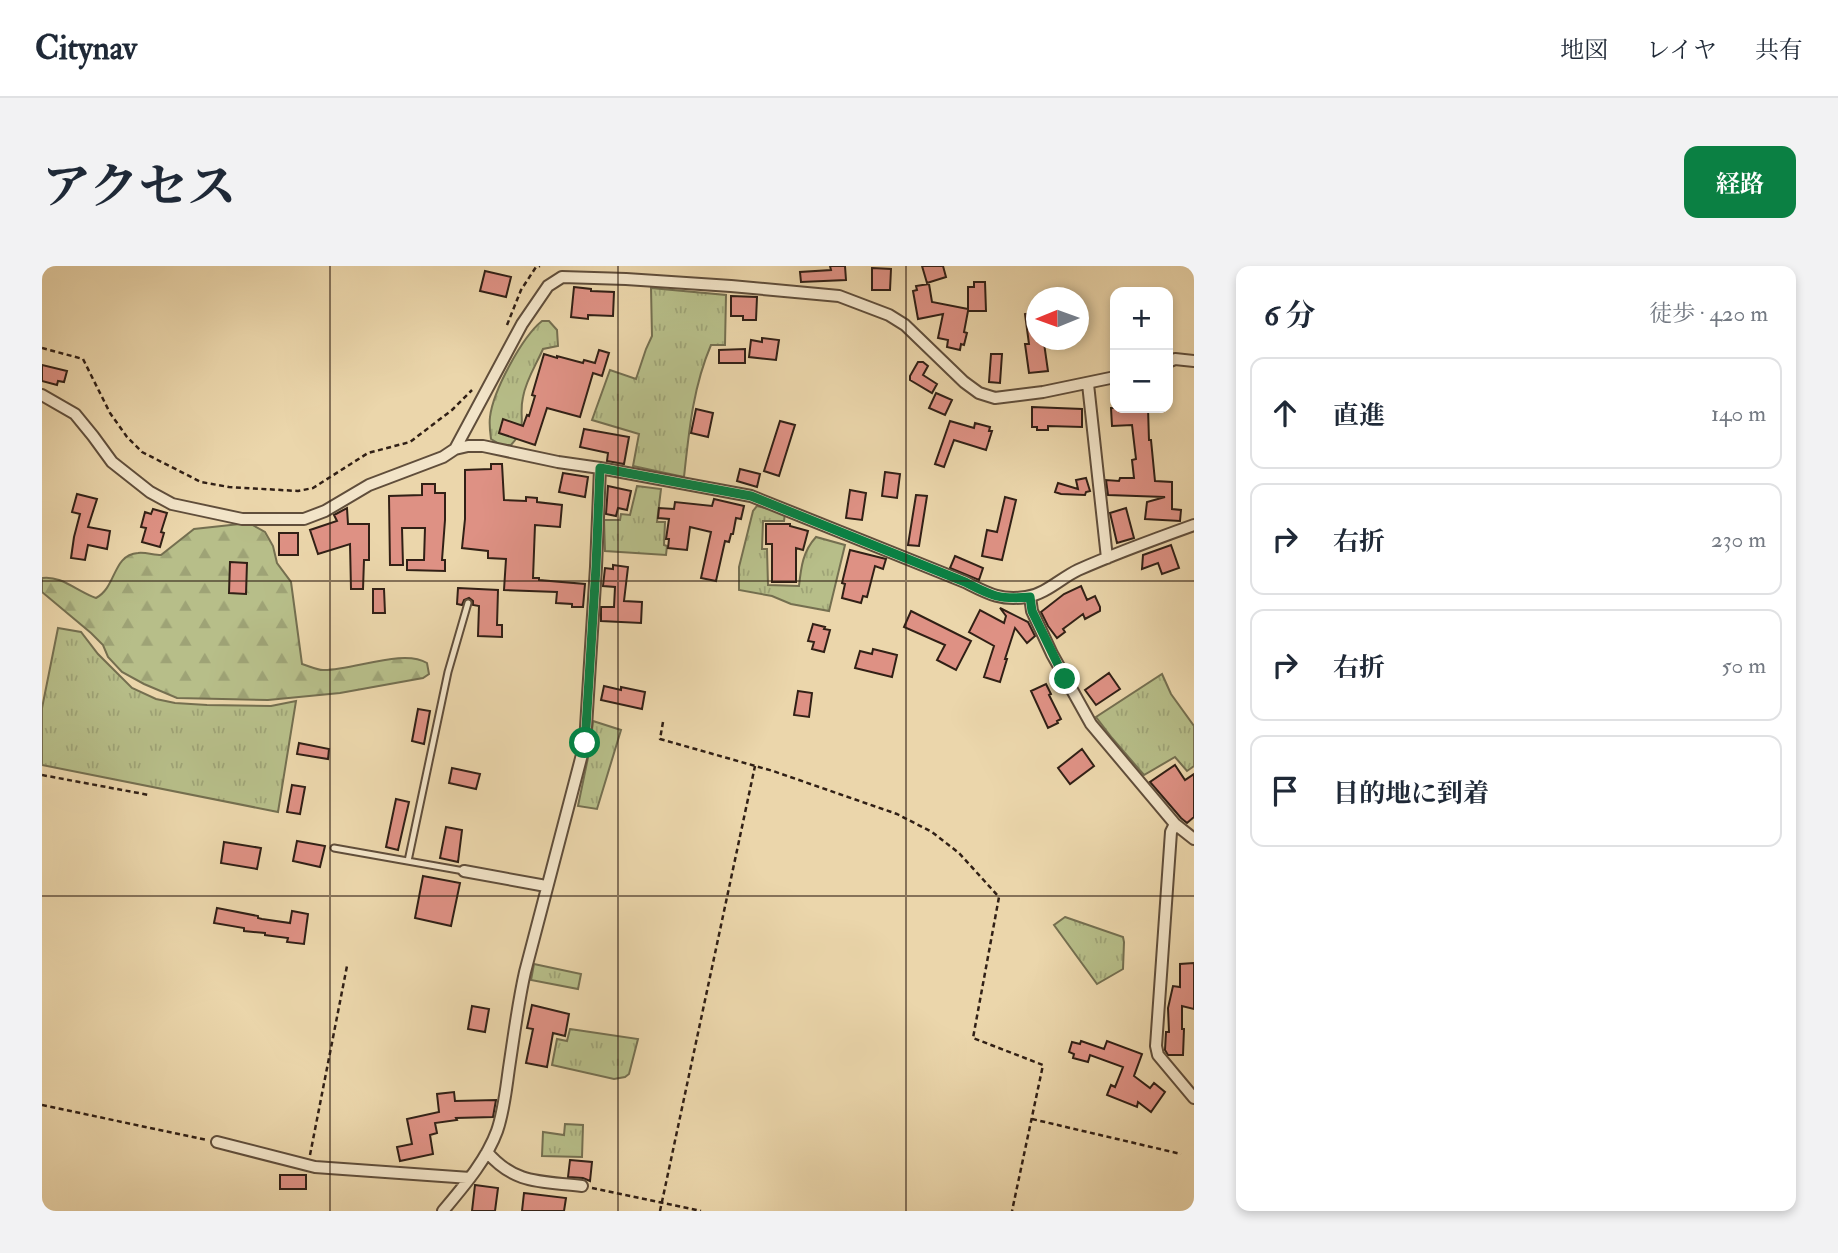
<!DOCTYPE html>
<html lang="ja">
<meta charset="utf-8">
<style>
body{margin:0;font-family:"IM FELL Double Pica","Noto Serif JP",serif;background:#f2f2f3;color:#1f2937}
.controls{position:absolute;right:21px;top:21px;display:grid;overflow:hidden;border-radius:14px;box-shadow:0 4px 10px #0003}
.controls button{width:63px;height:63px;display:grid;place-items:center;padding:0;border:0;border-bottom:2px solid #e0e1e3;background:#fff;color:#1f2937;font:35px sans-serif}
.compass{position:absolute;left:984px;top:21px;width:63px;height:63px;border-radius:50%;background:#fff;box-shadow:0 4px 10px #0003;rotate:269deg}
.stop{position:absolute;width:21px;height:21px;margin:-16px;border:5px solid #0b8043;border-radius:50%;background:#fff}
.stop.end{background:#0b8043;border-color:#fff;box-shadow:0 2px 7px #0008}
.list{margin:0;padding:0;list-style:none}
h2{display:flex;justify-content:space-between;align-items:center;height:91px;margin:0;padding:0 28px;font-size:30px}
h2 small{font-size:23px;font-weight:400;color:#747a83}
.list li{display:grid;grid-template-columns:46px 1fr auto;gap:21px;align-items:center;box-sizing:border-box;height:112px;margin:0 14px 14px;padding:0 14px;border:2px solid #e0e1e3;border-radius:14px}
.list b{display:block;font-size:26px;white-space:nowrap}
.list em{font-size:23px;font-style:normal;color:#747a83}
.icon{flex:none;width:38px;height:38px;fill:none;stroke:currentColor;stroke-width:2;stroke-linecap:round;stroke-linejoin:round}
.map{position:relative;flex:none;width:1152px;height:945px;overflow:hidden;border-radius:14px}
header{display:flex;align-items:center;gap:42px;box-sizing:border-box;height:98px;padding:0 35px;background:#fff;border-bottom:2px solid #e0e1e3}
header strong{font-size:33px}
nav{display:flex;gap:38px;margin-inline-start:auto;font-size:24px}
.intro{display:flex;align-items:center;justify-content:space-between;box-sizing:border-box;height:168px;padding:0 42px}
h1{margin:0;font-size:49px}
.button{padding:18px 32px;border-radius:14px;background:#0b8043;color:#fff;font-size:24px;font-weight:700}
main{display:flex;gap:42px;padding:0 42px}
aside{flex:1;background:#fff;border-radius:14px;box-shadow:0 4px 10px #0003}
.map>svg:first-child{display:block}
.grass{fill:url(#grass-tufts);stroke:#746f50;stroke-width:2}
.forest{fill:url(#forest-firs);stroke:#746f50;stroke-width:2}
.building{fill:#de9184;stroke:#312016;stroke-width:2}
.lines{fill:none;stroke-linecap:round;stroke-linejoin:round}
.lane-casing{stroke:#604e3b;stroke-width:9}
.street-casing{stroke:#604e3b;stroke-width:14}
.path{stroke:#312016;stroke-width:2.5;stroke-dasharray:5 3.5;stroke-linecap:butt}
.lane{stroke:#f2e4c8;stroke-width:5}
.street{stroke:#f2e4c8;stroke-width:10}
.route{stroke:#0b8043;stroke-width:9}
.grid{fill:none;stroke:#312016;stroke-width:2;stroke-opacity:0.55}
</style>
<header>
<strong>Citynav</strong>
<nav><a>地図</a><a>レイヤ</a><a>共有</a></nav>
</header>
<div class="intro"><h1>アクセス</h1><a class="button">経路</a></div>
<main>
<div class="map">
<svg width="1152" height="945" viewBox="0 0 1152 945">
<defs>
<pattern id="grass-tufts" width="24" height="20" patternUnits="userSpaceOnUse" patternTransform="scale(1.75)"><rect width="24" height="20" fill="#b7be89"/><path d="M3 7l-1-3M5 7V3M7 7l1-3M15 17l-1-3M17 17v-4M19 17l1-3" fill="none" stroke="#9ea376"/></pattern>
<pattern id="forest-firs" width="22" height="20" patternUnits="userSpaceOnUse" patternTransform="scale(1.75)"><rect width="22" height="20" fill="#b7be89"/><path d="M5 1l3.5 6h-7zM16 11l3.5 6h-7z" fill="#9ea376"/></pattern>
</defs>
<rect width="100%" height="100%" fill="#ebd6ab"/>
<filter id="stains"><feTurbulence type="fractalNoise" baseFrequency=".00286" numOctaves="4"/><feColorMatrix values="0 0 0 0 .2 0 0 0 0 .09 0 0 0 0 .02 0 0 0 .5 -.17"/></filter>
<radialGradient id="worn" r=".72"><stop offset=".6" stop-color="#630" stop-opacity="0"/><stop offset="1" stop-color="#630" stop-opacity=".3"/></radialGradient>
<!-- grass -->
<path class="grass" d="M609,22l75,7 -1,50h-14c-18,42 -22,86 -27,132l-51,-11 6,-32 -47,-14 18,-50 26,9 10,-30 6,-13z
M500,55h7l8,9 1,16 -15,3c-7,16 -17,31 -20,48 -5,22 6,29 -12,48h-10l-10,-6c-1,-7 -2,-14 -1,-22 3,-26 32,-80 52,-96z
M595,220l24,3 -4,33h8l-1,23 3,1 -1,9 -61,-4 -1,-31h16l1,-6 9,1z
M715,240l28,7 -1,8h-21l-1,28h5l1,36 31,1c2,-19 4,-35 17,-49l29,8 -16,66 -38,-7 -19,-8 -33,-6v-23l14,-56z
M16,362l23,4 17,22 34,34 24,11 19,4 32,2 64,1 25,-5 -18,111 -236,-47v-57z
M1120,408l9,20 23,32v40l-7,5 -12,-14 -31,18 -32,-37 -16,-21z
M551,455l28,9 -24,79 -19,-3 12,-58z
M1023,651l58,20 1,5 -1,27 -26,15 -43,-59z
M492,698l47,10 -3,15 -47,-9z
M528,763l68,10 -9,35 -4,3 -11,2 -62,-14 5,-26 10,2z
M523,858l18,1 -1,32 -40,-1 1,-24 21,3z"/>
<!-- forest -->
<path class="forest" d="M207,257l16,9 8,14 4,17 14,19 11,82c7,2 15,6 21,6 29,1 80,-22 104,-7l2,11 -6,4 -83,15 -72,7 -91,-2 -33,-14 -22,-12 -14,-15 -5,-12 -12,-12 -49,-41v-14c19,-3 36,14 54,20 21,-11 16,-43 42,-45 7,-1 16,2 23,2l33,-26z"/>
<!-- building -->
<path class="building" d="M788,0h15l1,14 -45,2 -1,-10 31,-2z
M880,0h21l3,11 -19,6z
M830,2l19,1 -1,21h-18z
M443,5l26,6 -5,20 -26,-6z
M932,16h11l1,29h-18l-4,21 3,1 -3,12 -3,-1 -1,6 -13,-3 1,-7 -10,-2 5,-24 -25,5 -5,-28 4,-1 -1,-4 13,-2 3,18 36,7v-22h6z
M532,21l17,2v2l23,1 -1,24 -25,-1v4l-17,-2z
M689,30l26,1 -1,23h-13v-4h-12z
M995,46v28h4l1,3h2l4,28 -19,2 -4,-29h4l-4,-30z
M720,72l17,2 -3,20 -27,-3 2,-17 11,2z
M703,83v14h-26v-13z
M557,84l10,3 -7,23 -9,-3 -13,44 -33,-9 -12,37 -36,-12 4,-14 20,7 4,-11 2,1 6,-20 -3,-1 12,-41 13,4v-2l26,7 1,-3 11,3z
M949,88h11l-2,29 -11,-1z
M876,96h5l5,4 -5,9 14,9 -5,9 -22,-13v-4z
M0,99l25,6 -3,11 -6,-1 -1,4 -15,-4z
M894,127l16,7 -7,15 -16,-7z
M990,141l50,2v18l-34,-1v4h-11v-3h-5z
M1069,142h37l1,32h2l4,41 17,1v27l9,1 -1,11 -35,-2 2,-17 18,-5 -57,-2 -2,-15 13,1 1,-3h14l-2,-18 4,-1 -4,-34 -20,1z
M654,143l17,4 -5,24 -17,-4z
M738,155l15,4 -16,51 -15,-5z
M908,155l24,7 1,-5 15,4 -1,4h3l-6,19 -32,-10 -10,27 -9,-3z
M542,163l45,8 -5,27 -17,-3 1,-8 -28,-6z
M449,198h11l2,36 22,1v-4l11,1v4l25,3 -2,22 -25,-2 -2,53h6v2l46,4 -2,23h-11v-3l-16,-1 1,-11 -53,-2 2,-31 -18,-1v-7l-26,-3 3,-29v-49l26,-1z
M698,203l20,5 -3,13 -20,-6z
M843,206l15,2 -3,24 -15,-2z
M521,207l25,4 -3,20 -26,-5z
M1044,212l4,13 -4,1 -1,3 -24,-1 -6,-2 3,-9 20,6 -2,-9z
M380,218h13v9h10v27l-3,40h3v11l-38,-1v-10h17l1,-32h-23l1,37h-13l-1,-69 33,-1z
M566,220l23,5 -4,19 -9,-2 -2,8 -10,-2z
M808,224l16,3 -4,27 -16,-2z
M35,228l20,5 -9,28 22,4 -3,18 -19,-4 -3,15 -14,-2 3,-21 6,-23 -8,-2z
M874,229l11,1 -8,50 -11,-1z
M963,231l11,3 -14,60 -20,-4 5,-26 10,2z
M672,233l30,7 -3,13 -5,-1 -3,16h-2l-2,8 -4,-1 -9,40 -15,-3 10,-46 -21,-5 -3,23 -19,-2 1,-9h-3l3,-20 -11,-1 1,-10 15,1 1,-7 37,4z
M305,242l1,16h21v36h-5l-1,29h-12l-1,-45 -32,10 -8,-24 27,-9 -3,-6z
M1084,242l8,30 -17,5 -7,-30z
M111,243l14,4 -6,19 3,1 -4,14 -18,-5 4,-14 -5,-1 4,-15 6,2z
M724,258h24v2l18,5 -5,19 -7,-2v34h-24v-38h-6z
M237,267h19v22h-19z
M1129,279l8,23 -17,6 -4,-11 -16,6 1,-14z
M808,284l36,9 -3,10 -8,-3 -8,31 -4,-1 -2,7 -19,-5 3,-14 -3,-1z
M913,290l28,12 -4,12 -29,-12z
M188,296l17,1 -1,31 -17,-1z
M571,299l15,2 -4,34 18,1 -1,21 -40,-2v-14h13l1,-20 -12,-1 2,-18 8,1z
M1039,320l6,14 8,-4 5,11v4l-15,8 -2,-5 -20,15 2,3 -8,6 -9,-12 -7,-14 23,-18z
M416,322l40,2 -1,35h5v12l-24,-1 1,-30 -6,-1v-4l-4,-3 -5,2 -2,5 -5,-1z
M331,323h11l1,24h-12z
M958,342l28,14 7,14 -8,7 -12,-15 -10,31h2l-7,23 -16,-5 10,-31 -25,-14 11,-22 24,13 2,-7z
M869,345l60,30 -15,29 -19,-10 8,-15 -41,-18z
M771,358l12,3 -1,2 6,1 -6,22 -12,-3 2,-7 -6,-1z
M831,383l24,6 -5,22 -37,-9 5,-17 12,3z
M1067,407l11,16 -24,16 -11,-15z
M1004,418l5,10 -2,1 12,24 -4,2 1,2 -10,5 -17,-37z
M562,420l17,4v-3l24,5 -3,17 -41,-9z
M756,425l14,2 -3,24 -15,-2z
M376,443l12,2 -6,33 -12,-3z
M257,477l30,6 -1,10 -31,-5z
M1040,483l12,17 -24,18 -12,-16z
M1133,499l10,15 9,-6v43l-7,6 -6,-5 -31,-36z
M410,502l28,6 -4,15 -27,-6z
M250,519l13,2 -5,27 -13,-2z
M354,533l13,3 -11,48 -12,-3z
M404,561l16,3 -4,32 -18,-4z
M255,575l28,5 -5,21 -27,-6z
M182,576l37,6 -4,21 -36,-6z
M381,610l37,7 -9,43 -36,-8z
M175,642l41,8v2l4,1 28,4 2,-12 16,3 -4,30 -17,-2 1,-4 -23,-3v-2l-21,-2v-3l-30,-5z
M1152,697v46l-12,-3v23h2l-1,26h-15l-3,-5 1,-18h3l-1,-24 5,-22 7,1v-23z
M490,739l37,9 -4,22 -12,-3 -6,34 -21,-4 7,-34 -6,-1z
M430,740l17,3 -4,23 -17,-3z
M1039,775l23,8 3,-8 35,13 -8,22 16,12 4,-5 11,9 -14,20 -13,-10 -1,5 -30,-12 4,-10 4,2 8,-20 -33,-12 -2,7 -15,-4 1,-4 -5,-2 3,-10 8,2z
M412,826l1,9 41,-1 -3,17 -37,1 1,2 -22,3 2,10 -7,2 3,19 -33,7 -3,-14 15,-3 -5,-25 32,-7 -2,-18z
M528,894l22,2 -2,19 -7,-3 -15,-1z
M238,909h26v14h-26z
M433,919l23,3 -3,23h-23z
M482,927l42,5 -2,13h-42z"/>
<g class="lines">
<defs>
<path id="lane" d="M292,582l130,23
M366,595l40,-189 20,-69"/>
<path id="street" d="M1126,96l7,-3 19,2
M1046,118l19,174
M0,129l33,19 18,22 19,26 38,30 22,12 70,15h62l21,-8 44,-26 74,-28 12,-8 13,-3h15l75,16 42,6 151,28 214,86c22,11 35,19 61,15 20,-3 35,-19 52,-27 38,-17 77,-31 116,-45
M413,183l67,-125 26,-38 14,-9 64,2 105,7 108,10 50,19 16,10 59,57 15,11 16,5 48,-6 72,-15
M988,331l2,14 20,43 39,70 84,100 19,15
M1133,558l-4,8 -15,214 2,9 36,43
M422,605l82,15
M175,876l98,25 155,11
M445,886c28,33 55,29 95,34
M401,945c20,-24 43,-50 54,-80 7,-20 9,-42 12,-63 5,-33 9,-65 16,-96l60,-229 11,-176 4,-99"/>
</defs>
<!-- lane casing -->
<use href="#lane" class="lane-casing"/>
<!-- street casing -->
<use href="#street" class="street-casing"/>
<!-- path -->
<path class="path" d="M465,59l14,-35 15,-23 4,-1
M0,82l41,11 27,54 17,24 15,15 59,30 28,5 69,4 15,-3 55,-35 42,-11 42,-32 20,-20
M621,456l-3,17 113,32 124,43 35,18 27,21 40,44 -26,141 70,27 -31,146
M0,509l107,20
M0,839l165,35
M990,853l149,35
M268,889l37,-189
M550,922l109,23
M618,945l95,-445"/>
<!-- lane -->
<use href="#lane" class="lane"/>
<!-- street -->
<use href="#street" class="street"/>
</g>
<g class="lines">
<!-- route -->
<path class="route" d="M543,477l11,-176 4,-99 151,28 214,86c27,14 34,18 65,15l2,14 33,68"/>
</g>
<!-- grid -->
<path class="grid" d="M288,0v945M576,0v945M864,0v945M0,315h1152M0,630h1152"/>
<rect width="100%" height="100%" filter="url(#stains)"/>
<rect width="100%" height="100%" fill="url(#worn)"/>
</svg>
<div class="controls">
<button>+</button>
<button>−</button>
</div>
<svg class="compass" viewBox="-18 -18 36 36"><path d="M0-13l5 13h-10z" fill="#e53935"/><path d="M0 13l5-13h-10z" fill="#747a83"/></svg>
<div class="stop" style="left:543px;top:477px"></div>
<div class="stop end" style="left:1023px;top:413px"></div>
</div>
<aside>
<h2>6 分<small>徒歩 · 420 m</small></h2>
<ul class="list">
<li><svg class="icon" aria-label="ahead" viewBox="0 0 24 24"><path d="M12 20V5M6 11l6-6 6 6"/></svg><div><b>直進</b></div><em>140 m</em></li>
<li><svg class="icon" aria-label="right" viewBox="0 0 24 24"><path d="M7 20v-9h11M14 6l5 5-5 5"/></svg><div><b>右折</b></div><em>230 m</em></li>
<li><svg class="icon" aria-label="right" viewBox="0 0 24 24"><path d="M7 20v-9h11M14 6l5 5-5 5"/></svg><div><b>右折</b></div><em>50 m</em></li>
<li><svg class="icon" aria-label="arrive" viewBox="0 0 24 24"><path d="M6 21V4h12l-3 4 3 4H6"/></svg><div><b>目的地に到着</b></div></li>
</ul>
</aside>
</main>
